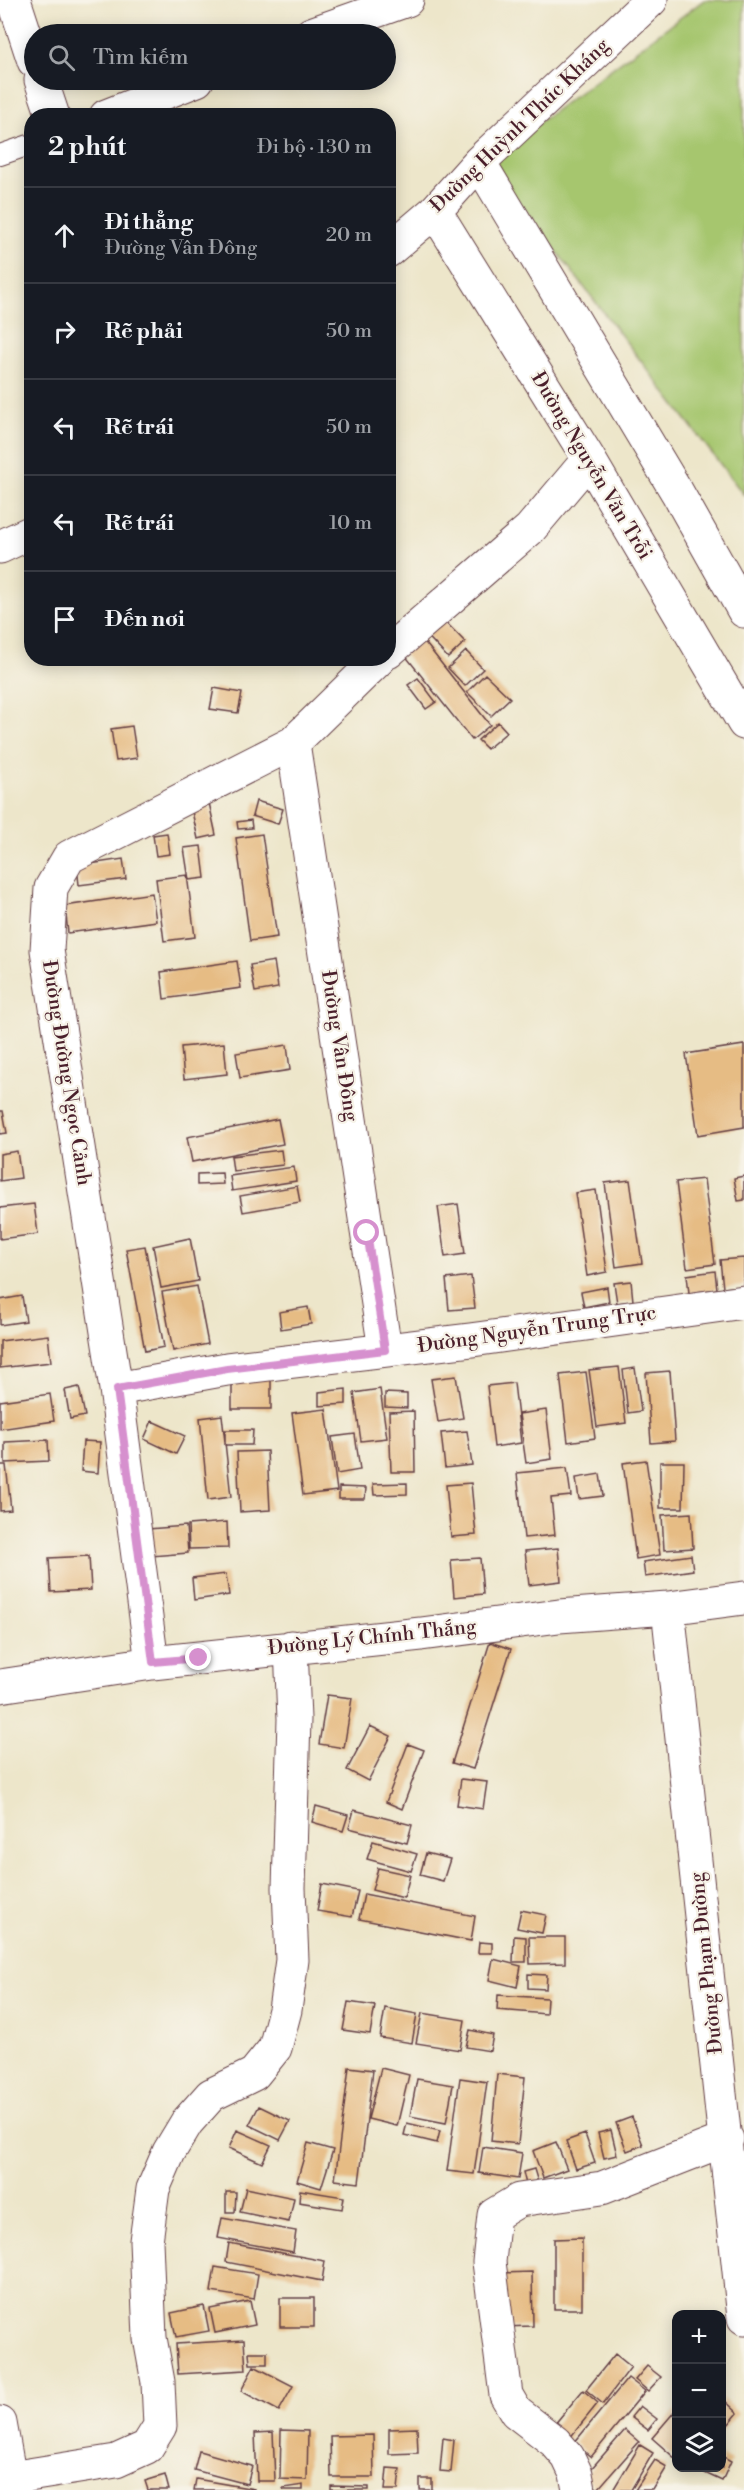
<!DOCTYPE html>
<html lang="vi">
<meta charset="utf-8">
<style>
body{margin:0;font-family:"Libre Bodoni",serif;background:#20242c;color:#f1f3f6}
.controls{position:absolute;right:18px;bottom:18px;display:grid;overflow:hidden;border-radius:12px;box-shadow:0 3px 15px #0003}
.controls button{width:54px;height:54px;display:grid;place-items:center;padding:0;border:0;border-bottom:2px solid #363941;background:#171b24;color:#f1f3f6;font:30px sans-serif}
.stop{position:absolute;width:18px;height:18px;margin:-14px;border:4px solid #d690ce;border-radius:50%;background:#fff}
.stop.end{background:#d690ce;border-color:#fff;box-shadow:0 2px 6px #0008}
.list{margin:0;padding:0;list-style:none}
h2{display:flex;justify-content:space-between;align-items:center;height:78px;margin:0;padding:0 24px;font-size:26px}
h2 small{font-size:20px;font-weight:400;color:#9ea1a6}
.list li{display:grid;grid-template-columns:39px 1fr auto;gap:18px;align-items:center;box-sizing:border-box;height:96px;padding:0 24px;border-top:2px solid #363941}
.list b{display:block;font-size:22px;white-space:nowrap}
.list p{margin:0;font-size:20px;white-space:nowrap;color:#9ea1a6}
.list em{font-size:20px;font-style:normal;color:#9ea1a6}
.icon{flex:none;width:33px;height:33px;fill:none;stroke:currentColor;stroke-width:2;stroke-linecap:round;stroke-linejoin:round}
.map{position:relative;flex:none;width:744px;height:2490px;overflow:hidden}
.search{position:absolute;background:#171b24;box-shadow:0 3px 15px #0003;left:24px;top:24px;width:372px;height:66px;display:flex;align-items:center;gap:15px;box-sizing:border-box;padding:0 21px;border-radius:33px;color:#9ea1a6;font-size:22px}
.panel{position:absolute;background:#171b24;box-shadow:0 3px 15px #0003;left:24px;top:108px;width:372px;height:558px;border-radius:24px}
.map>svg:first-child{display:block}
.green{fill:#a6c66e;stroke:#78724c;stroke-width:1.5}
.building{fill:#e6bc84}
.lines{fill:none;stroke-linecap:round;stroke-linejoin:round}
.service-casing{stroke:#623d43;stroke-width:22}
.minor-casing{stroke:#623d43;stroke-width:35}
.service{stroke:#fff;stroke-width:20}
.minor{stroke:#fff;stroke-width:33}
.route{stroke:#d690ce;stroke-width:8}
.labels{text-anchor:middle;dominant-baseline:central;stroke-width:4.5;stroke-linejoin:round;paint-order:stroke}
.street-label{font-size:20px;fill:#4a1f2b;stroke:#f7f3e8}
</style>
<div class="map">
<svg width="744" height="2490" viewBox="0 0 744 2490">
<rect width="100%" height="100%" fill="#f7f3e8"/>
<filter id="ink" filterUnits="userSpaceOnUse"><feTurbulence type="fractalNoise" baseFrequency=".0167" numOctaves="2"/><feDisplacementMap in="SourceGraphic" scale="12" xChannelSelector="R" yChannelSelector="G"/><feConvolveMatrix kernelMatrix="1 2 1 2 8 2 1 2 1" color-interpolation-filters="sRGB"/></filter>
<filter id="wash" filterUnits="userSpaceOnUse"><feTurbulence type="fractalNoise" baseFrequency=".008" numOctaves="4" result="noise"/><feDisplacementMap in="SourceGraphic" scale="24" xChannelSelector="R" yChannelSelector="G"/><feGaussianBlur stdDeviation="1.35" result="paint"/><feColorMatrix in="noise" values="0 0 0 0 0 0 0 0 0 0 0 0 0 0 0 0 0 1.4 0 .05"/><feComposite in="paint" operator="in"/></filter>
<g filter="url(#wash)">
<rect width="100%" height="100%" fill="#ede6ca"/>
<!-- green -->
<path class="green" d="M704,0h40v495l-257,-334z"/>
<g id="blocks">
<!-- building -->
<path class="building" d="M437,613l28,29 -17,16 -27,-29z
M423,640l67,85 -18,15 -68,-86z
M466,651l17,18 -18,17 -17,-18z
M485,674l25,24 -19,18 -24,-24z
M418,678l18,24 -10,7 -18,-24z
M214,688l28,5 -4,20 -28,-4z
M498,722l9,10 -20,17 -9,-9z
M132,726l5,32 -21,3 -5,-32z
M208,798l8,37 -18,4 -8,-37z
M256,801l27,8 -5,15 -26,-8z
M251,820l1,8 -14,1 -1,-7z
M167,833l3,21 -14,2 -3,-21z
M262,834l15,103 -27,4 -14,-103z
M201,846l4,32 -16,2 -5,-32z
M123,859l3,20 -47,6 -2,-19z
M187,875l8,62 -31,4 -8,-62z
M152,893l4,28 -88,12 -3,-27z
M237,961l4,27 -77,11 -3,-27z
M274,961l4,27 -23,4 -5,-27z
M224,1043l3,31 -43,5 -3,-32z
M287,1045l3,25 -50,8 -4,-25z
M744,1045v82l-46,8 -12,-81z
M0,1111h3l4,22 -7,1z
M278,1119l5,25 -91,18 -5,-25z
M281,1150l2,15 -50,6 -2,-15z
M17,1151l4,27 -21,3v-27z
M294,1167l2,14 -64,10 -2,-15z
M222,1173l1,11 -26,1v-11z
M744,1176v24l-6,1 -4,-23z
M704,1179l11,85 -28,4 -11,-86z
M630,1180l12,83 -26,4 -11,-84z
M297,1186l3,16 -57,10 -3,-16z
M596,1190l11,82 -20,4 -12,-83z
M34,1204l4,30 -38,5v-31z
M458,1204l7,50 -20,3 -7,-50z
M190,1238l8,43 -37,7 -8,-42z
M145,1246l19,101 -19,4 -19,-102z
M744,1258v28l-21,2 -3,-28z
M715,1271l2,18 -28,4 -2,-18z
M471,1276l4,32 -26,2 -3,-31z
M631,1281l2,20 -16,2 -3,-20z
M197,1286l11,58 -35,7 -11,-59z
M607,1287l2,15 -25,5 -3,-15z
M22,1296l4,25 -26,4v-25z
M308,1307l3,17 -30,5 -2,-17z
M48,1335l3,27 -51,6v-27z
M619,1367l7,56 -29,4 -8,-57z
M635,1368l6,43 -13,2 -5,-43z
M670,1371l5,70 -24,2 -5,-70z
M586,1372l9,66 -27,4 -8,-67z
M232,1376h39v33h-39z
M456,1376l7,42 -25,4 -7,-43z
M514,1383l7,60 -27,4 -7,-61z
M79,1387l6,29 -15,3 -5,-29z
M346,1389v15l-27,2v-14z
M380,1389l7,49 -26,3 -7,-48z
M385,1393l22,1v14l-22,-1z
M50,1394l4,27 -54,8v-28z
M326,1409l11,82 -34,4 -11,-82z
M546,1410l6,49 -26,4 -7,-49z
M414,1411l1,61h-24l-2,-60z
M222,1415l9,82 -23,3 -8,-82z
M152,1421l33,15 -9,18 -32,-15z
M225,1430h28l-1,15h-27z
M467,1431l5,34 -27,3 -4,-35z
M355,1434l5,36 -23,4 -5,-37z
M48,1440l1,21 -44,2v-21z
M83,1441l17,1 -2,31 -17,-2z
M267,1451l3,59 -30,2 -3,-60z
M646,1460l14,95 -24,4 -13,-96z
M660,1462h24l-1,46h-23z
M0,1465h6l5,45 -11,1z
M567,1468l4,28 -20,2 4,37 -31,3 -7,-65z
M600,1474l3,22 -24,3 -3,-21z
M407,1483v11l-33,1 -1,-11z
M471,1483l5,52 -25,2 -5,-52z
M339,1487l27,1 -1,11h-26z
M691,1513l2,35 -29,2 -2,-35z
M227,1522l1,26 -39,1 -1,-24z
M186,1526l2,27 -37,3 -3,-27z
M558,1548l3,33 -32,4 -4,-34z
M691,1555l2,15 -48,7 -2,-15z
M89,1556l2,34 -40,2 -2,-34z
M480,1558l3,36 -29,3 -3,-37z
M226,1574l3,21 -35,5 -2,-22z
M490,1642l21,7 -38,120 -21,-6z
M327,1695l25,3 -8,50 -25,-4z
M370,1726l21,10 -23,45 -21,-11z
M408,1744l16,6 -22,59 -16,-7z
M461,1779l26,3 -4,27 -26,-4z
M316,1806l32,9 -5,16 -31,-9z
M354,1810l58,15 -5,18 -58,-15z
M373,1841l44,13 -6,17 -44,-12z
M426,1853l24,6 -7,22 -23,-6z
M378,1868l32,7 -6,23 -32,-8z
M322,1884l36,7 -6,26 -35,-6z
M364,1894l111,22 -4,25 -112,-22z
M521,1910l25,5 -4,18 -25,-5z
M514,1936l12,1v25h-13z
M529,1937h36v26l-35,1z
M479,1942l13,1v10h-14z
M493,1959l28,7 -4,21 -28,-7z
M528,1974l19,1 -1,14 -18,-1z
M498,1995l49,3 -1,16 -49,-4z
M348,2002l27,4 -5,28 -27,-4z
M385,2008l32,6 -5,29 -32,-5z
M422,2013l43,7 -5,30 -44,-7z
M470,2030l23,5 -3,16 -24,-4z
M349,2067l24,3 -14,113 -24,-3z
M381,2068l28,7 -12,51 -29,-7z
M497,2074l28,3 -7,67 -27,-3z
M460,2078l27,4 -13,92 -27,-3z
M417,2079l36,6 -7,38 -36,-7z
M259,2106l31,15 -10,19 -31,-15z
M632,2117l11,28 -16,6 -11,-28z
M407,2123l33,8 -3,12 -33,-8z
M237,2130l34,15 -9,18 -33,-15z
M611,2130l6,25 -13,3 -6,-25z
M585,2134l10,29 -19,6 -10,-28z
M556,2142l11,27 -24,9 -10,-27z
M308,2143l25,7 -12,38 -24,-7z
M483,2147l39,6 -4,26 -39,-6z
M534,2169l6,20 -12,4 -5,-21z
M246,2188l48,10 -5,24 -49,-10z
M300,2190l44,7 -2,12 -43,-7z
M226,2192h10l-1,20h-9z
M222,2218l74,13 -3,21 -75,-14z
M582,2238v71h-28v-70z
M229,2243l96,18 -3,20 -96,-19z
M215,2267l43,7 -4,25 -43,-7z
M532,2272l1,54 -33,1 -2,-54z
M280,2298h34v29h-34z
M250,2301l5,24 -40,8 -5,-24z
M204,2306l5,25 -33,6 -5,-24z
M244,2340l2,30 -68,4 -2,-30z
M249,2352h18v12h-17z
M615,2354l16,13 -28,37 -17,-14z
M254,2366l39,20 -14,25 -38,-20z
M647,2366l14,11 -13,14 -13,-11z
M628,2378l17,13 -54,66 -17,-14z
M583,2390l15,13 -33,41 -16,-13z
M722,2398l16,15 -16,19z
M640,2406l17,13 -9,11 -17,-13z
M675,2411l1,1v47l-24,-21z
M417,2428l1,25 -29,1v-25z
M281,2430l27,1 -1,49 -27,-1z
M625,2430l14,12 -41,47 -14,-12z
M273,2432l2,49h-18l-2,-48z
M373,2435l1,42h-43l-1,-41z
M443,2438l11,2 -3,32 -11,-1z
M640,2445l13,8 -22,37h-18z
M199,2451l53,15 -5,18 -53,-14z
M722,2456l9,5 -9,20 -28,-13h28z
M655,2460l12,7 -14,23h-18z
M387,2468l13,1 -2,21h-13z
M165,2475l4,15h-21l-3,-9z
M196,2479l58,10v1h-60z
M420,2479h12v11h-12z
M303,2485v5h-19l-1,-2z
M331,2486l38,1v3h-38z"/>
</g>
</g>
<g filter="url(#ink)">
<use href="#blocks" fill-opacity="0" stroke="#623d43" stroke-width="1.5"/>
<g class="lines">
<defs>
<path id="service" d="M0,155l32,-11"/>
<path id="minor" d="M14,0l20,61
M311,34l96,-34
M41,80l12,36
M106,116l91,-36
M479,162l198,330 67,119
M435,211l154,248 155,264
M388,251l47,-40 44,-49 172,-162
M0,547l32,-15
M388,652l142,-123 59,-70
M293,743l92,607
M116,1389l111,-20 244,-29 273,-38
M668,1608l76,710
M152,1663l-36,-274 -69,-439 4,-62 18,-31 224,-114 87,-85
M0,1686l152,-23 269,-29 138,-18 109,-8 76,-10
M0,2423l12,67
M10,2478l106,-17 31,-14 13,-21 -2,-44 -8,-44 -4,-97 7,-52 16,-37 18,-30 24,-27 43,-21 21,-26 10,-38 7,-50 -3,-72 5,-169 -3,-72
M579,2490l-3,-16 -8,-17 -13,-15 -39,-30 -10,-17 -17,-133 5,-47 25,-15 83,-12 125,-49"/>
</defs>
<!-- service casing -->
<use href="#service" class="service-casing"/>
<!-- minor casing -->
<use href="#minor" class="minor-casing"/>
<!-- service -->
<use href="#service" class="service"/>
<!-- minor -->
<use href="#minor" class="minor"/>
</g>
</g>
<g class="lines" filter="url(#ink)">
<!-- route -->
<path class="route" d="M199,1658l-46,4 -36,-273 110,-20 158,-19 -18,-117"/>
</g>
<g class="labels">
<!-- street labels -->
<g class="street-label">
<text transform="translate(520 126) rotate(-44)">Đường Huỳnh Thúc Kháng</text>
<text transform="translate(591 466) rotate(59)">Đường Nguyễn Văn Trỗi</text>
<text transform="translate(339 1046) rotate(81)">Đường Vân Đông</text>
<text transform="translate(66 1073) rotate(81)">Đường Đường Ngọc Cảnh</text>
<text transform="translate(537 1330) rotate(-8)">Đường Nguyễn Trung Trực</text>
<text transform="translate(372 1638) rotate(-6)">Đường Lý Chính Thắng</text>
<text transform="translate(707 1963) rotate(-96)">Đường Phạm Đường</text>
</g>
</g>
</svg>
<div class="controls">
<button>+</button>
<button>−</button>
<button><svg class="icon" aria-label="layers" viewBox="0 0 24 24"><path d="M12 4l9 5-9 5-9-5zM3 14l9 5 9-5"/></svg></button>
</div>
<div class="stop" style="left:367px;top:1233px"></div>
<div class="stop end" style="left:199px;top:1658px"></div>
<div class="search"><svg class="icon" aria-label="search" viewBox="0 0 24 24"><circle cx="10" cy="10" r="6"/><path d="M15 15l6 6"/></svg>Tìm kiếm</div>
<section class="panel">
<h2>2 phút<small>Đi bộ · 130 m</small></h2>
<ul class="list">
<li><svg class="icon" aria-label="ahead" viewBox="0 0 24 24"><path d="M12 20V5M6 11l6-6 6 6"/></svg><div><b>Đi thẳng</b><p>Đường Vân Đông</p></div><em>20 m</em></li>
<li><svg class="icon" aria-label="right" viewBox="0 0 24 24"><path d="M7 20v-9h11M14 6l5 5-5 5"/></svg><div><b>Rẽ phải</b></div><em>50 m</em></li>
<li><svg class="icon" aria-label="left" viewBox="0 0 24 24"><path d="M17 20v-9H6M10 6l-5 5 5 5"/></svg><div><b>Rẽ trái</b></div><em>50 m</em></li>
<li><svg class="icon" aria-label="left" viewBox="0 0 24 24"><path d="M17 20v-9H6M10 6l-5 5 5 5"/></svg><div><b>Rẽ trái</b></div><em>10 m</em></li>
<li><svg class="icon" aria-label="arrive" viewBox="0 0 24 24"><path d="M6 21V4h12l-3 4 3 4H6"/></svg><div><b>Đến nơi</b></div></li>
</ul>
</section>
</div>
